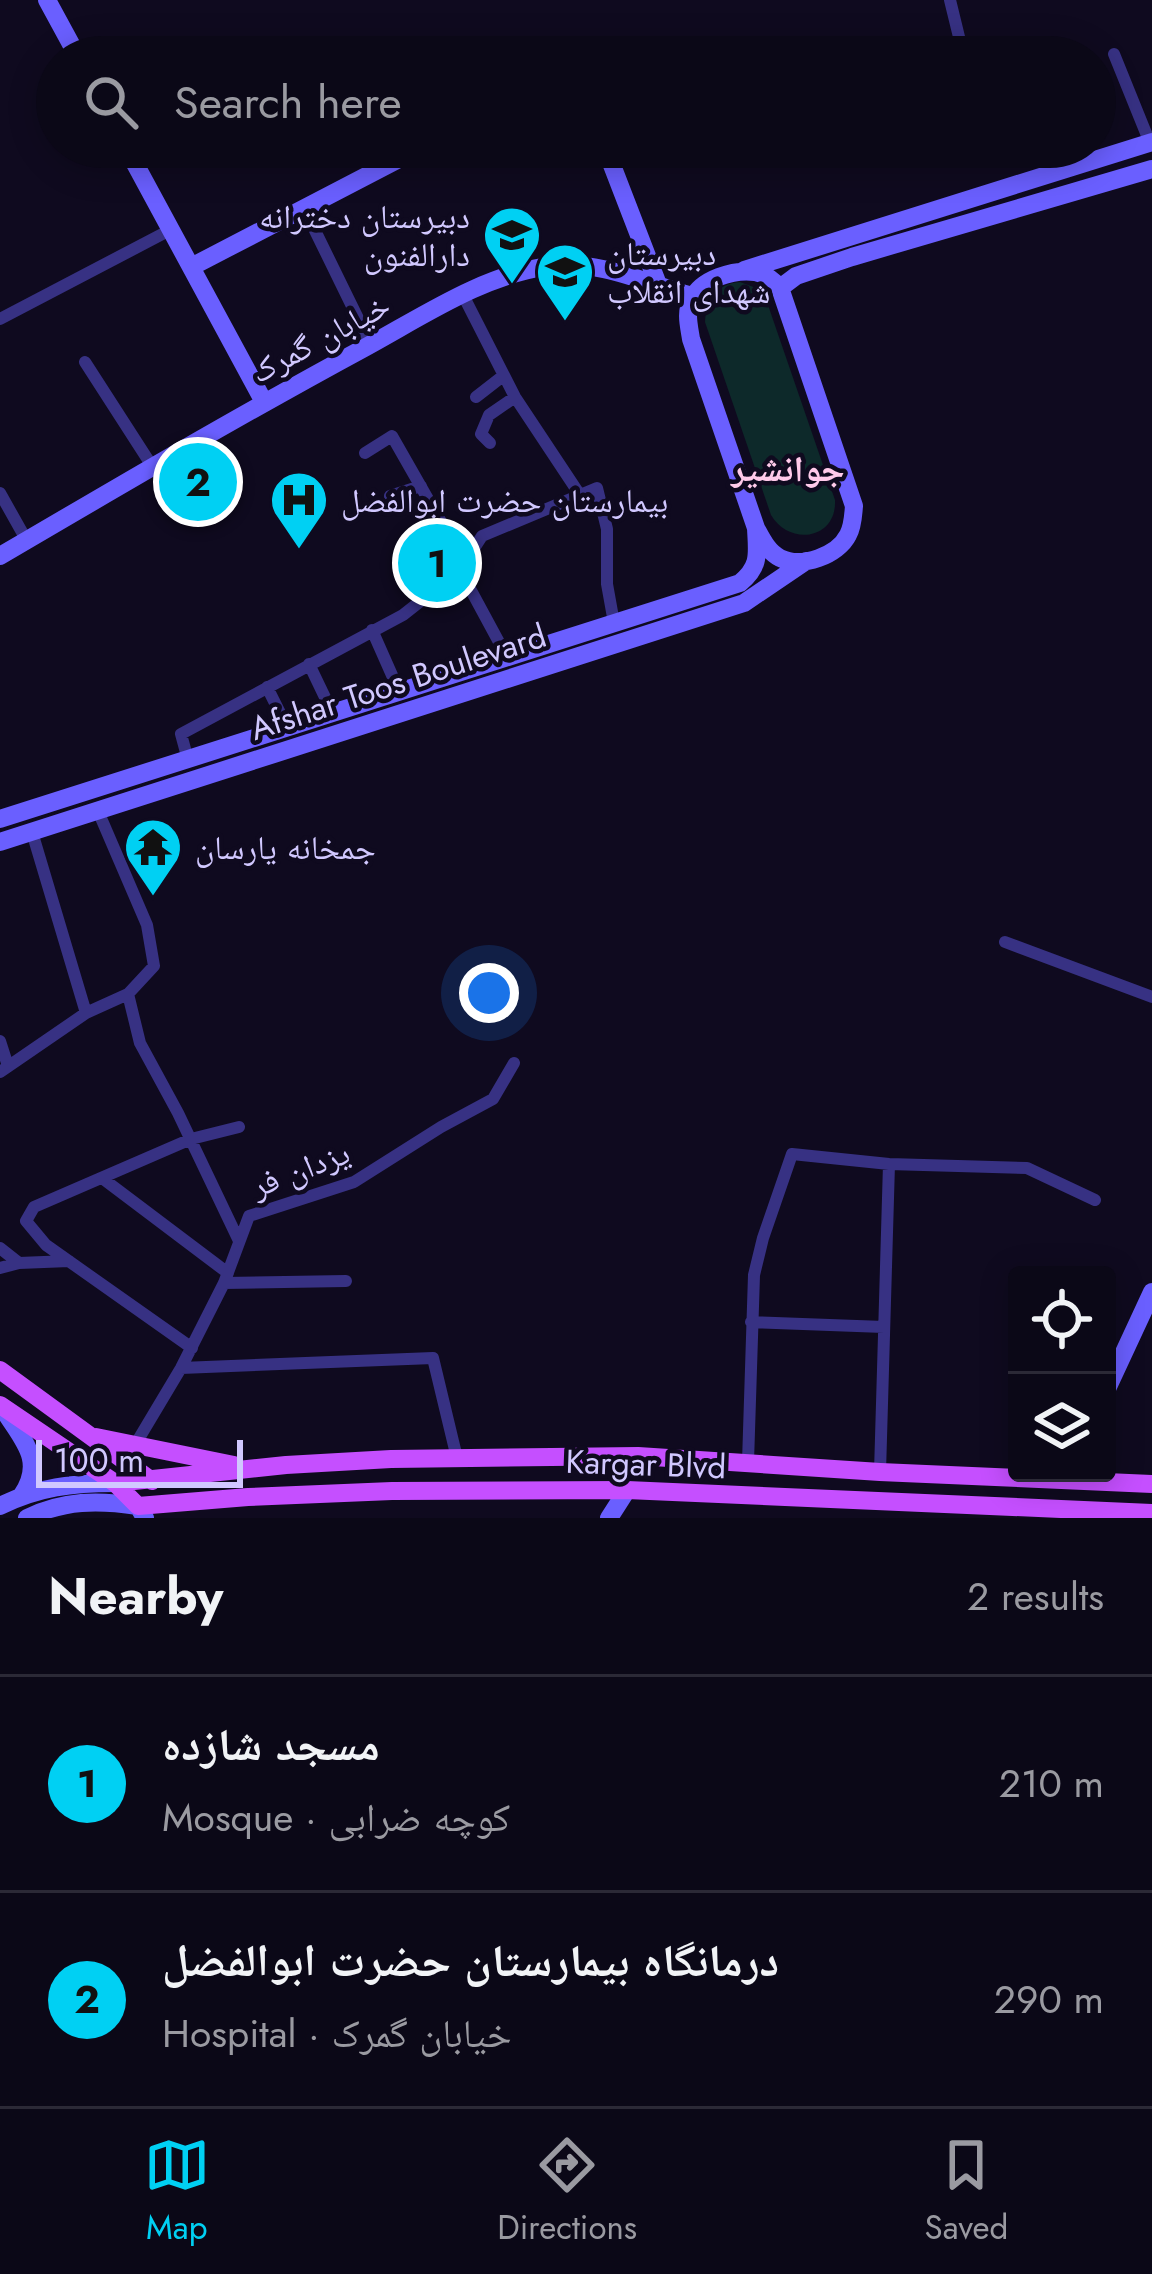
<!DOCTYPE html>
<meta charset="utf-8">
<style>
body{margin:0;font-family:Jost,"Noto Naskh Arabic",sans-serif;background:#191624;color:#f1f3f6}
.controls{position:absolute;right:36px;bottom:36px;display:grid;overflow:hidden;border-radius:12px;box-shadow:0 6px 30px #0003}
.controls button{width:108px;height:108px;display:grid;place-items:center;padding:0;border:0;border-bottom:3px solid #2b2936;background:#0b0817;color:#f1f3f6;font:60px sans-serif}
.scale{position:absolute;left:36px;bottom:30px;width:207px;box-sizing:border-box;padding-left:12px;border:6px solid #d1c8ff;border-top:0;font-size:33px;line-height:42px;white-space:nowrap;color:#d1c8ff;-webkit-text-stroke:9px #0f0a1f;paint-order:stroke}
.you{position:absolute;left:489px;top:993px;width:42px;height:42px;margin:-30px;border:9px solid #fff;border-radius:50%;background:#1a73e8;box-shadow:0 0 0 18px #1a73e833}
.badge{display:grid;place-items:center;width:78px;height:78px;border-radius:50%;background:#00d0f3;color:#111;font-size:39px;font-weight:700}
.pin{position:absolute;translate:-50% -50%;border:6px solid #fff;box-shadow:0 3px 12px #0006}
.list{margin:0;padding:0;list-style:none}
h2{display:flex;justify-content:space-between;align-items:center;height:156px;margin:0;padding:0 48px;font-size:51px}
h2 small{font-size:39px;font-weight:400;color:#9a9aa1}
.list li{display:grid;grid-template-columns:78px 1fr auto;gap:36px;align-items:center;box-sizing:border-box;height:216px;padding:0 48px;border-top:3px solid #2b2936}
.list b{display:block;font-size:45px;white-space:nowrap}
.list p{margin:0;font-size:39px;white-space:nowrap;color:#9a9aa1}
.list em{font-size:39px;font-style:normal;color:#9a9aa1}
.icon{flex:none;width:66px;height:66px;fill:none;stroke:currentColor;stroke-width:2;stroke-linecap:round;stroke-linejoin:round}
.map{position:relative;flex:none;width:1152px;height:1518px;overflow:hidden}
.search{position:absolute;background:#0b0817;box-shadow:0 6px 30px #0003;left:36px;right:36px;top:36px;height:132px;display:flex;align-items:center;gap:30px;box-sizing:border-box;padding:0 42px;border-radius:66px;color:#9a9aa1;font-size:45px}
.sheet{height:588px;background:#0b0817}
nav{display:flex;justify-content:space-around;align-items:center;box-sizing:border-box;height:168px;border-top:3px solid #2b2936;background:#0b0817;font-size:33px;color:#9a9aa1}
nav a{display:grid;justify-items:center;gap:6px}
nav .on{color:#00d0f3}
.map>svg:first-child{display:block}
.green{fill:#0d292a}
.lines{fill:none;stroke-linecap:round;stroke-linejoin:round}
.street{stroke:#373183;stroke-width:12}
.secondary{stroke:#6a5fff;stroke-width:18}
.primary{stroke:#c54fff;stroke-width:18}
.labels{text-anchor:middle;dominant-baseline:central;stroke-width:9;stroke-linejoin:round;paint-order:stroke}
.poi-label{font-size:33px;fill:#d1c8ff;stroke:#0f0a1f;text-anchor:start}
.street-label{font-size:33px;fill:#d1c8ff;stroke:#0f0a1f}
.neighbourhood-label{font-size:36px;font-weight:bold;fill:#ffcaea;stroke:#0f0a1f}
</style>
<div class="map">
<svg width="1152" height="1518" viewBox="0 0 1152 1518">
<rect width="100%" height="100%" fill="#0f0a1f"/>
<!-- green -->
<path class="green" d="M740,282l16,6 12,17 67,195c2,39 -45,47 -64,15l-66,-193c1,-23 12,-38 35,-40z"/>
<g class="lines">
<!-- street -->
<path class="street" d="M950,0l10,41
M1114,54l36,89
M304,208l67,137
M463,295l52,102 65,98
M0,319l170,-89
M85,362l67,104
M476,397l27,-21
M490,443l-9,-9 8,-19 26,-18
M365,453l27,-17 73,128
M0,493l27,48
M390,496l31,-10
M460,570l47,87
M372,630l27,61
M309,664l23,48
M267,687l20,40
M188,760l-7,-26 222,-119 57,-45 22,-34 115,-48 10,41v55l7,39
M98,811l49,114 7,41 -26,28 12,49 38,70 61,128
M32,832l54,181
M1005,942l147,55
M0,1041l8,25
M0,1072l86,-59 42,-19
M102,1178l126,95
M0,1248l19,15
M0,1268l19,-5 50,-2
M224,1283l122,-2
M751,1322l133,5
M192,1348l-146,-103 -20,-24 8,-14 157,-68 48,-12
M181,1368l252,-10 24,100
M135,1445l46,-77 43,-85 25,-67 105,-34 87,-55 52,-28 21,-36
M748,1462l6,-187 9,-37 29,-84 97,10 138,4 68,32
M880,1472l9,-308"/>
<!-- secondary -->
<path class="secondary" d="M47,0l31,57
M126,147l138,255
M605,147l54,140
M191,267l231,-120
M744,270l408,-128
M780,288l16,-12 56,-19 300,-88
M0,556c121,-71 242,-142 366,-209 57,-31 119,-73 184,-81 51,-6 95,17 142,30
M0,819l740,-236c21,-17 17,-30 16,-55l-65,-189c-2,-13 -6,-27 1,-40 9,-20 42,-30 63,-27 10,2 18,8 25,16l74,218c-1,10 -1,20 -6,29 -10,20 -46,34 -68,23 -12,-6 -18,-19 -24,-30
M0,842l744,-239 62,-42
M1107,1389l45,-97
M2,1407c19,32 44,52 20,88
M0,1506c38,-19 73,-23 115,-23
M27,1518c37,-18 71,-18 111,-12l7,12
M609,1518l18,-28"/>
<!-- primary -->
<path class="primary" d="M0,1370l152,111
M0,1405l115,78 23,23 110,-9 144,-6 235,-1 525,23
M96,1437l138,28
M115,1483l171,-18 105,-6 247,-3 242,16 272,12"/>
</g>
<!-- icons -->
<defs>
<symbol id="school-pin" viewBox="-11 -11 22 30"><path d="M0 17L-7.5 6A9.5 9.5 0 1 1 7.5 6Z" fill="#00d0f3" stroke="#0f0a1f"/><path d="M0-5L7-2L0 1L-7-2ZM-4 1L0 2.5L4 1V4Q0 6-4 4Z" fill="#111"/></symbol>
<symbol id="hospital-pin" viewBox="-11 -11 22 30"><path d="M0 17L-7.5 6A9.5 9.5 0 1 1 7.5 6Z" fill="#00d0f3" stroke="#0f0a1f"/><path d="M-5-5h3v3.5h4V-5h3V5h-3V1.5h-4V5h-3Z" fill="#111"/></symbol>
<symbol id="temple-pin" viewBox="-11 -11 22 30"><path d="M0 17L-7.5 6A9.5 9.5 0 1 1 7.5 6Z" fill="#00d0f3" stroke="#0f0a1f"/><path d="M0-6L5-2H3V0L6.5 2.5H4V6H1.5V3h-3V6H-4V2.5H-6.5L-3 0V-2H-5Z" fill="#111"/></symbol>
</defs>
<g fill-rule="evenodd">
<use href="#school-pin" x="479" y="202" width="66" height="90"/>
<use href="#school-pin" x="532" y="239" width="66" height="90"/>
<use href="#hospital-pin" x="266" y="467" width="66" height="90"/>
<use href="#temple-pin" x="120" y="814" width="66" height="90"/>
</g>
<g class="labels">
<!-- poi labels -->
<g class="poi-label">
<text x="470" y="216" text-anchor="end">دبیرستان دخترانه<tspan x="470" dy="38">دارالفنون</tspan></text>
<text x="607" y="253">دبیرستان<tspan x="607" dy="38">شهدای انقلاب</tspan></text>
<text x="341" y="500">بیمارستان حضرت ابوالفضل</text>
<text x="195" y="847">جمخانه یارسان</text>
</g>
<!-- street labels -->
<g class="street-label">
<text transform="translate(320 338) rotate(-28)">خیابان گمرک</text>
<text transform="translate(398 682) rotate(-18)">Afshar Toos Boulevard</text>
<text transform="translate(300 1169) rotate(-21)">یزدان فر</text>
<text transform="translate(646 1464) rotate(2)">Kargar Blvd</text>
</g>
<!-- neighbourhood labels -->
<g class="neighbourhood-label">
<text x="788" y="468">جوانشیر</text>
</g>
</g>
</svg>
<div class="controls">
<button><svg class="icon" aria-label="locate" viewBox="0 0 24 24"><circle cx="12" cy="12" r="6"/><path d="M12 2v4M12 18v4M2 12h4M18 12h4"/></svg></button>
<button><svg class="icon" aria-label="layers" viewBox="0 0 24 24"><path d="M12 4l9 5-9 5-9-5zM3 14l9 5 9-5"/></svg></button>
</div>
<div class="scale">100 m</div>
<div class="you"></div>
<div class="pin badge" style="left:437px;top:563px">1</div>
<div class="pin badge" style="left:198px;top:482px">2</div>
<div class="search"><svg class="icon" aria-label="search" viewBox="0 0 24 24"><circle cx="10" cy="10" r="6"/><path d="M15 15l6 6"/></svg>Search here</div>
</div>
<section class="sheet">
<h2>Nearby<small>2 results</small></h2>
<ul class="list">
<li><span class="badge">1</span><div><b>مسجد شازده</b><p>Mosque · کوچه ضرابی</p></div><em>210 m</em></li>
<li><span class="badge">2</span><div><b>درمانگاه بیمارستان حضرت ابوالفضل</b><p>Hospital · خیابان گمرک</p></div><em>290 m</em></li>
</ul>
</section>
<nav>
<a class="on"><svg class="icon" aria-label="map" viewBox="0 0 24 24"><path d="M3 6l6-2 6 2 6-2v14l-6 2-6-2-6 2zM9 4v14M15 6v14"/></svg>Map</a>
<a><svg class="icon" aria-label="directions" viewBox="0 0 24 24"><path d="M12 3l9 9-9 9-9-9zM9 14v-3h6M13 9l2 2-2 2"/></svg>Directions</a>
<a><svg class="icon" aria-label="saved" viewBox="0 0 24 24"><path d="M7 4h10v16l-5-4-5 4z"/></svg>Saved</a>
</nav>
